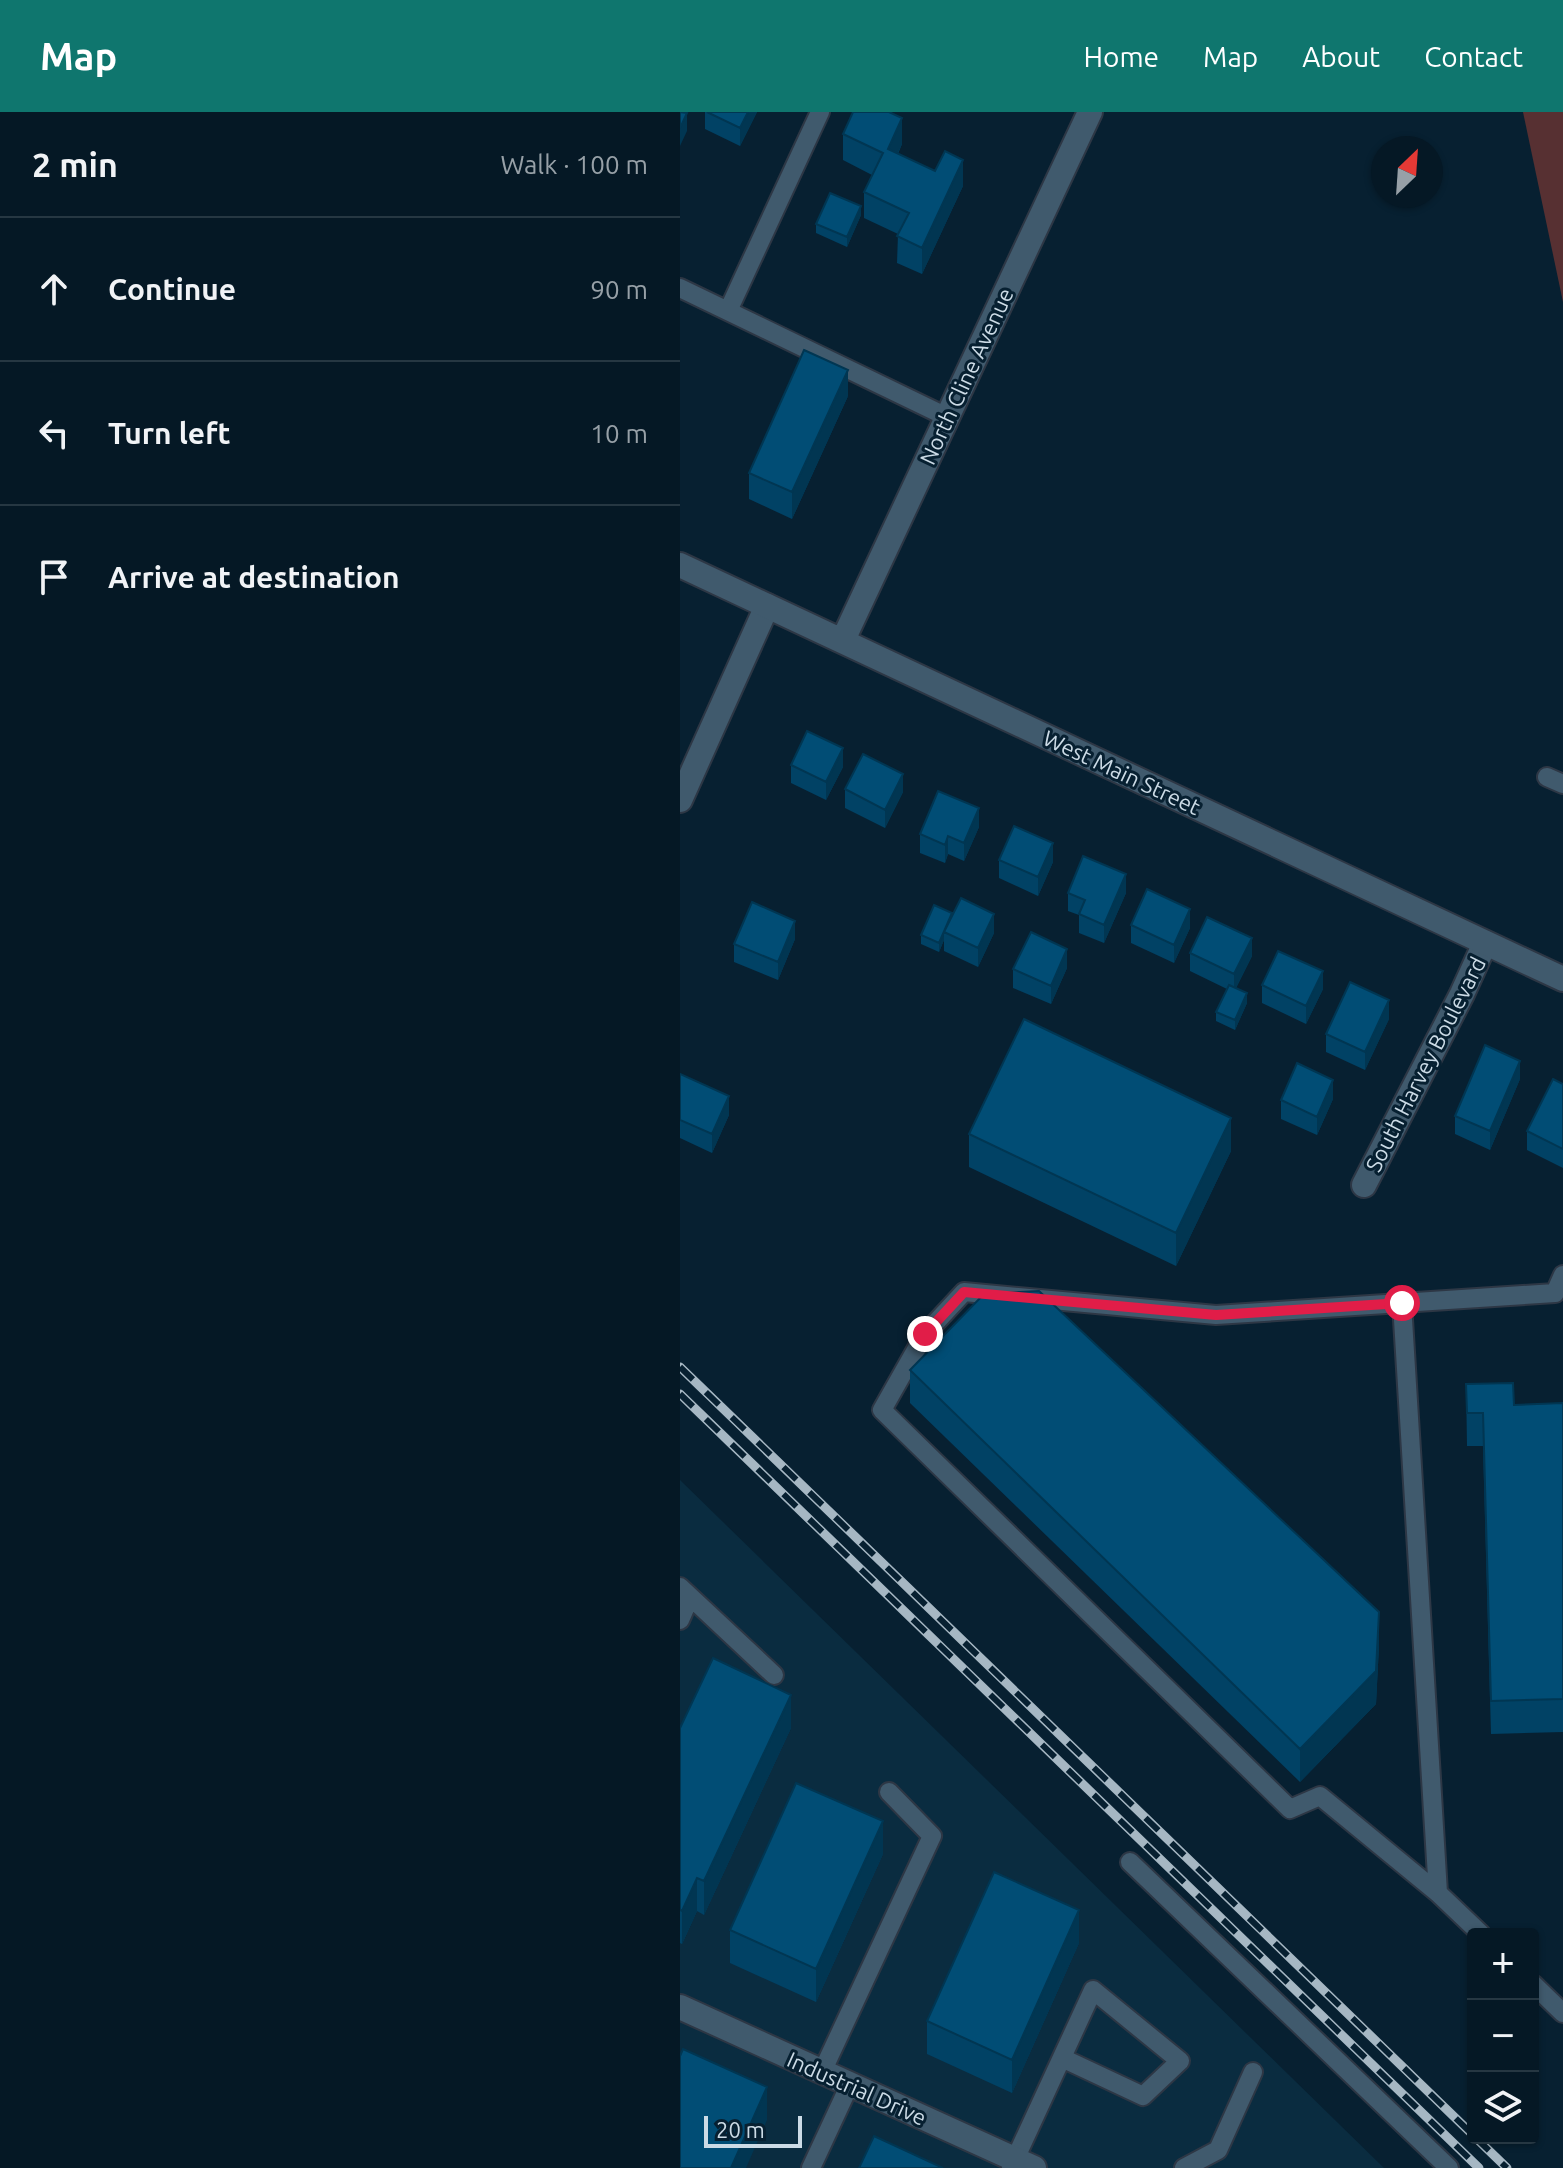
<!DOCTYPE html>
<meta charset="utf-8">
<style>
body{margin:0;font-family:Ubuntu,sans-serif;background:#132532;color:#f1f3f6}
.controls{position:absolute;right:24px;bottom:24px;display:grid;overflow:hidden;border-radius:8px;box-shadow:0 2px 6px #0004}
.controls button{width:72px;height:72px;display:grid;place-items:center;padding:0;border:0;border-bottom:2px solid #263742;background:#051825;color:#f1f3f6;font:40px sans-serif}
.compass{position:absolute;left:691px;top:24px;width:72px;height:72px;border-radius:50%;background:#051825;box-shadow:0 2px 6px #0004;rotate:25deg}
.scale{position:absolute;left:24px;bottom:20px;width:98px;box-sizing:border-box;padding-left:8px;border:4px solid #ccdbe6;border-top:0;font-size:22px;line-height:28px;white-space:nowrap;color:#ccdbe6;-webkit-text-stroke:6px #072031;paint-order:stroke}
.stop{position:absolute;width:24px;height:24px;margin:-18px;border:6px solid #e11d48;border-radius:50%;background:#fff}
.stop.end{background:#e11d48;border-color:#fff;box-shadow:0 2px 8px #0008}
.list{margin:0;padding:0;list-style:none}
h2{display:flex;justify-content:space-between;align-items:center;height:104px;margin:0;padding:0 32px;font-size:34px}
h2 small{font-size:26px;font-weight:400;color:#97a0a7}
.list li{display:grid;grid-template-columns:52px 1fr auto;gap:24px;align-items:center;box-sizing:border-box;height:144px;padding:0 32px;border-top:2px solid #263742}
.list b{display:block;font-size:30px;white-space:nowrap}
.list em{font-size:26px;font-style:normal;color:#97a0a7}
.icon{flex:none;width:44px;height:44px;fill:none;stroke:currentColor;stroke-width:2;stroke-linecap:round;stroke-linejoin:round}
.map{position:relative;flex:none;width:883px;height:2056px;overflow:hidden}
header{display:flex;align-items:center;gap:48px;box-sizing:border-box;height:112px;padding:0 40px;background:#0f766e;color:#fff}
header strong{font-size:38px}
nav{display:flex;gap:44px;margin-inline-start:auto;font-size:28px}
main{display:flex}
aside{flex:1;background:#051825}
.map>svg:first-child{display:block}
.built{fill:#0a2c40}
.green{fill:#573032}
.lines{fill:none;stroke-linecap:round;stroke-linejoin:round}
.service-casing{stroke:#2d3745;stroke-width:22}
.minor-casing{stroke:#2d3745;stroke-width:28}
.tertiary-casing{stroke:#2d3745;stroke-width:28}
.service{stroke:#405a6d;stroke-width:18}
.minor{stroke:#405a6d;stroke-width:24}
.tertiary{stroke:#405a6d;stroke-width:24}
.rail-casing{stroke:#a6b7c3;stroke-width:9}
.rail{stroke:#072031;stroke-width:6;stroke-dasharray:18;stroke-linecap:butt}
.wall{fill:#014265}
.shaded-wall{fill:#013652}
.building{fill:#014d75;stroke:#013652;stroke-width:2}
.route{stroke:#e11d48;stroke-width:10}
.labels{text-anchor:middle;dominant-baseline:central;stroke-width:6;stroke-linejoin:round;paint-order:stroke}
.street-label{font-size:22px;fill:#ccdbe6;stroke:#072031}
</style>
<header>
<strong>Map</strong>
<nav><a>Home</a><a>Map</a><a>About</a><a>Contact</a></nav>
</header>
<main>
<aside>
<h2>2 min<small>Walk · 100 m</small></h2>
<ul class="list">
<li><svg class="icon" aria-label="ahead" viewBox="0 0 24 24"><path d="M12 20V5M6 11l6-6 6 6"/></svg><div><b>Continue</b></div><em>90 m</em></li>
<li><svg class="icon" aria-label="left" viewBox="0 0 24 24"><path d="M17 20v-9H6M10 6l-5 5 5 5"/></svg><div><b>Turn left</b></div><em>10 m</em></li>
<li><svg class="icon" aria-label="arrive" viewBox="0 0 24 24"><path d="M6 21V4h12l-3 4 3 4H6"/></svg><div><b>Arrive at destination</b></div></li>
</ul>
</aside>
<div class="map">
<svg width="883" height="2056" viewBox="0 0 883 2056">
<rect width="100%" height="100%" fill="#072031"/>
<!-- built -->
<path class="built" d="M0,1368l704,688h-704z"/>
<!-- green -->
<path class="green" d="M843,0h40v190z"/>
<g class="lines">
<defs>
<path id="service" d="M0,176l267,129
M48,199l92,-199
M867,665l16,7
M722,1191l36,590
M0,1475l94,88
M0,1508l10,-23
M450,1750l319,306
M801,1822l-43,-41 -118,-97 -30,13 -408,-399 43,-76 39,-42 252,23 339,-22 8,-18
M853,1872l30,29
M142,1960l110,-236 -43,-44
M131,2056l39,-84
M331,2056l82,-178 87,71 -37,35 -81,-38
M504,2056l34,-18 35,-78"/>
<path id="minor" d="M0,688l87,-194
M684,1073l98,-191 23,-51
M0,1895l354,161"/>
<path id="tertiary" d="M0,453l883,414
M163,528l247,-528"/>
</defs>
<!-- service casing -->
<use href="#service" class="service-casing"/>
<!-- minor casing -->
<use href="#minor" class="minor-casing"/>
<!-- tertiary casing -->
<use href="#tertiary" class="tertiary-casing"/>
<!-- service -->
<use href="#service" class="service"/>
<!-- minor -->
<use href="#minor" class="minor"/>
<!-- tertiary -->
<use href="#tertiary" class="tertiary"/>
<defs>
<path id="rail" d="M0,1255l793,768
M0,1282l799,774
M796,2026l31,30"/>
</defs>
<!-- rail casing -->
<use href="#rail" class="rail-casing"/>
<!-- rail -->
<use href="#rail" class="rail"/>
</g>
<!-- wall -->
<path class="wall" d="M25,0h52l-17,34 -35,-17z
M163,22l59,10 -4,10 65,32 -41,88 -25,-11 1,-29 -34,-16v-26l8,-17 -29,-15z
M181,103l-14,32 -31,-14v-9z
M168,284l-56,123 -43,-20v-26z
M111,653l52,2 -17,33 -35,-17z
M165,677l58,3 -18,36 -40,-20z
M299,715l-15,34 -16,-7 -3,9 -25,-10v-19z
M319,748l54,2 -15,34 -39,-18z
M388,781h58l-22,50 -25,-10v-18l-11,-4z
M272,805l42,16 -16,34 -34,-16v-11l-5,12 -18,-8v-9z
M451,813l59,3 -16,35 -43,-20z
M115,827l-17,41 -44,-18v-18z
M510,841l62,3 -16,32 11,15 -12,27 -19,-9v-9l11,-23 -37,-18z
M387,856l-16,36 -38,-16v-19z
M582,873l61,4 -17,35 -44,-21z
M709,907l-24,51 -39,-18v-18z
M0,962l49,41 -17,38 -32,-15z
M840,967l-30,71 -35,-16v-18z
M883,972v84l-36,-18v-19z
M653,987l-16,36 -36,-16v-19z
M289,1022l262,17 -55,115 -207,-99z
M230,1258l469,275 -3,59 -76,78 -390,-379z
M786,1272l48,21 49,-2v329l-72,2 -8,-288h-16z
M0,1616h111l-87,187 -7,-4 -15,33 -2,-1z
M203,1742l-67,148 -86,-39v-33z
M399,1831l-67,150 -85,-39v-33z"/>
<!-- shaded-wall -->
<path class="shaded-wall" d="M68,0h9l-17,34v-18z
M7,1v18l-7,15v-18z
M222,6v26l-14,31v-26z
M283,48v26l-41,88v-26z
M181,94v9l-14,32v-10z
M168,258v26l-56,123v-27z
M163,636v19l-17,33v-18z
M223,662v18l-18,36v-18z
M299,696v19l-15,34v-18z
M268,724v18l-3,9v-18z
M373,731v19l-15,34v-19z
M446,762v19l-22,50v-18z
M510,797v19l-16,35v-18z
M272,801v10l-8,9v8l-5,12v-9z
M314,802v19l-16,34v-19z
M115,809v18l-17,41v-18z
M572,826v18l-18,36v-18z
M387,837v19l-16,36v-18z
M643,859v18l-17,35v-18z
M567,881v10l-12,27v-10z
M709,888v19l-24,51v-18z
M840,949v18l-30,71v-19z
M653,968v19l-16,36v-18z
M49,984v19l-17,38v-19z
M551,1006v33l-55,115v-33z
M699,1500v33l-3,59 -76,78v-33z
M111,1583v33l-87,187v-34z
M203,1709v33l-67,148v-33z
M17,1766v33l-15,33v-33z
M399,1798v33l-67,150v-33z
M87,1975v33l-21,48h-15z"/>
<!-- building -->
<path class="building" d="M0,0l7,1 -7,15z
M27,0h41l-8,16z
M173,0h36l13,6 -14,31 47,22 10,-20 18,9 -41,88 -25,-12 12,-23 -45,-21 19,-39 -40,-19z
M150,81l31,13 -14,31 -31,-13z
M124,238l44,20 -56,122 -43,-19z
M127,619l36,17 -17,34 -35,-17z
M183,642l40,20 -18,36 -40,-21z
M258,679l41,17 -15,35 -16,-7 -3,9 -25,-11z
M334,714l39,17 -15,34 -39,-17z
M403,744l43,18 -22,51 -25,-11 6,-14 -17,-7z
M467,777l43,20 -16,36 -43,-20z
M281,786l33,16 -16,34 -34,-16z
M72,790l43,19 -17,41 -44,-18z
M254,793l18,8 -13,30 -18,-8z
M527,805l45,21 -18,36 -44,-21z
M351,820l36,17 -16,37 -38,-17z
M598,839l45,20 -17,35 -44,-21z
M670,870l39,18 -24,52 -39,-18z
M549,873l18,8 -12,27 -19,-8z
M344,907l207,99 -55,115 -207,-99z
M805,933l35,16 -30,70 -35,-15z
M617,951l36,17 -16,37 -36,-17z
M0,962l49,22 -17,38 -32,-14z
M873,967l10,5v65l-36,-18z
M359,1179l340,321 -3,59 -76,78 -390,-379 74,-76z
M833,1271l1,22 49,-2v296l-72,2 -8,-288h-16l-1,-29z
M33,1546l78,37 -87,186 -7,-3 -15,33 -2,-1v-182z
M116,1671l87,38 -67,148 -86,-39z
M314,1760l85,38 -67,150 -85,-39z
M3,1937l84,38 -36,81h-51v-112z
M194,2024l69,32h-84z"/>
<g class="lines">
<!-- route -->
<path class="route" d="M245,1222l39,-42 252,23 186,-12"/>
</g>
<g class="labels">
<!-- street labels -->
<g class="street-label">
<text transform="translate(286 264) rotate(-65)">North Cline Avenue</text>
<text transform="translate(442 660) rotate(25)">West Main Street</text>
<text transform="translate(745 952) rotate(-63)">South Harvey Boulevard</text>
<text transform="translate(177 1976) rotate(24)">Industrial Drive</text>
</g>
</g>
</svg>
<div class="controls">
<button>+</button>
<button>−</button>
<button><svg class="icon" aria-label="layers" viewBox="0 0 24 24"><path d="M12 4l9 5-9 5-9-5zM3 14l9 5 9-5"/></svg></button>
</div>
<svg class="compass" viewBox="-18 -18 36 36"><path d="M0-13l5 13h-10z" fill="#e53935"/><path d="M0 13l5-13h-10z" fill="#97a0a7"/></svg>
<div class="scale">20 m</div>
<div class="stop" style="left:722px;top:1191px"></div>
<div class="stop end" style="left:245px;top:1222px"></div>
</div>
</main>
